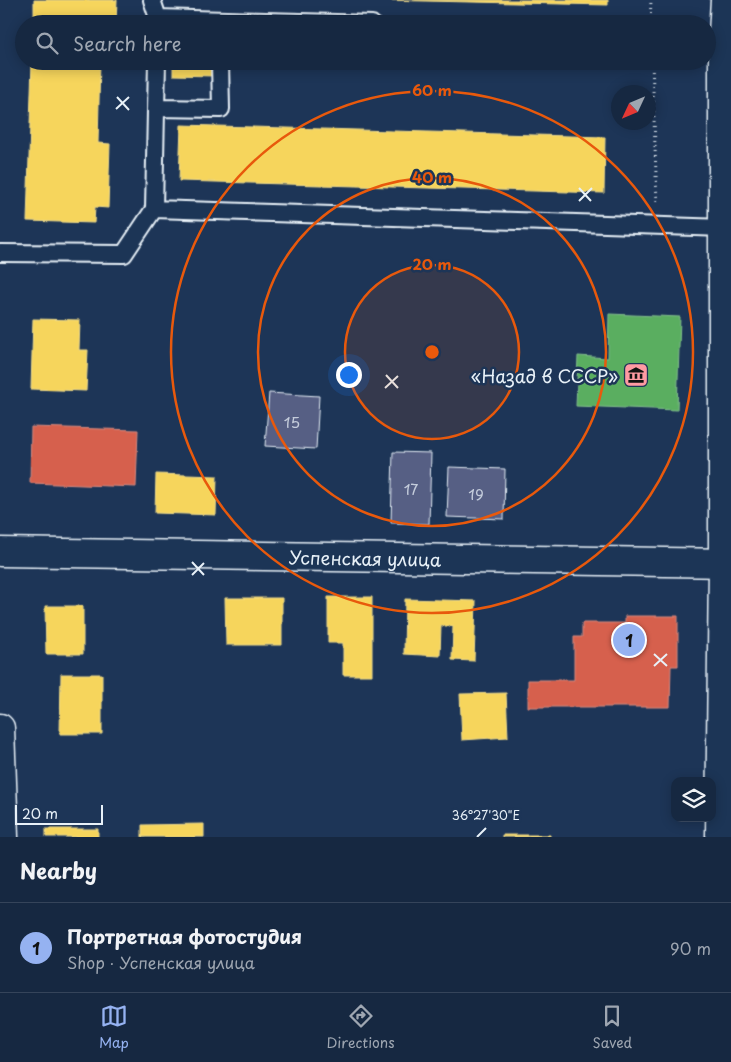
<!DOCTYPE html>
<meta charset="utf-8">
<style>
body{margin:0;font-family:"Playpen Sans",sans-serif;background:#1f3048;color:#f1f3f6}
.controls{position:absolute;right:15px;bottom:15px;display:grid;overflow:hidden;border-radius:10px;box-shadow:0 2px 12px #0003}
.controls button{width:45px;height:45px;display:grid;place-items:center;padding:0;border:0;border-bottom:1px solid #35445a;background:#162841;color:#f1f3f6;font:25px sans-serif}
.compass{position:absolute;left:611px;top:85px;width:45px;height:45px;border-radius:50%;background:#162841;box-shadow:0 2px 12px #0003;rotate:226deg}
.scale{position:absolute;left:15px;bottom:12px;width:88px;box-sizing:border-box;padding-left:5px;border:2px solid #e8f1f8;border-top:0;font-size:14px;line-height:18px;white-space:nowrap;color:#e8f1f8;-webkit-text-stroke:4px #1d3557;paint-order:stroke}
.you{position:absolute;left:348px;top:374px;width:18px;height:18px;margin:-12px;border:4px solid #fff;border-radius:50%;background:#1a73e8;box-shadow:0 0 0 8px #1a73e833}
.badge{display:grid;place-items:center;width:32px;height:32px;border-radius:50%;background:#95b2f1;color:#111;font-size:16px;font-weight:700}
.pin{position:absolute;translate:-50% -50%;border:2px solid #fff;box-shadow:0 1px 5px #0006}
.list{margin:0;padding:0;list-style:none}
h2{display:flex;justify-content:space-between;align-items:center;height:65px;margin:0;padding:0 20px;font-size:21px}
h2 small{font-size:16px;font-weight:400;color:#9ea6b1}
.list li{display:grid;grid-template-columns:32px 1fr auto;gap:15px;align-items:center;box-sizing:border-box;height:90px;padding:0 20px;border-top:1px solid #35445a}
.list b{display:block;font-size:19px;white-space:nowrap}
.list p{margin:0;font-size:16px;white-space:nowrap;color:#9ea6b1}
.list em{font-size:16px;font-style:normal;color:#9ea6b1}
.icon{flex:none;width:28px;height:28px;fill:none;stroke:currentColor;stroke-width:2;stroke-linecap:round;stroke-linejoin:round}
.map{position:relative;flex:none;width:731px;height:837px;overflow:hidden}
.search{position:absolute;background:#162841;box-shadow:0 2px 12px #0003;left:15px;right:15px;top:15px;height:55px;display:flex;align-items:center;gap:12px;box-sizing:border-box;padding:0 18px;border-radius:28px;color:#9ea6b1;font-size:19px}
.sheet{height:155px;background:#162841}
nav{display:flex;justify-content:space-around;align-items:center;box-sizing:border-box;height:70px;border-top:1px solid #35445a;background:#162841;font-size:14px;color:#9ea6b1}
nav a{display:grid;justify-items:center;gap:2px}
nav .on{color:#95b2f1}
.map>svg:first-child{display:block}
.homes{fill:#f6d55c;stroke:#f2dd8b}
.shops{fill:#d6604d;stroke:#db8c80}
.public{fill:#5aae61;stroke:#85c28e}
.building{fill:#575e84;stroke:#e8f1f8}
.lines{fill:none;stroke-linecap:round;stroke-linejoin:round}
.lane-casing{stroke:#e8f1f8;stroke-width:20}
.street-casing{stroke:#e8f1f8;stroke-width:31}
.secondary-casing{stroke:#e8f1f8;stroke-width:31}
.path{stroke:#e8f1f8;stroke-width:3;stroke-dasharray:1 4;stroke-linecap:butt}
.lane{stroke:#1d3557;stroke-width:16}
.street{stroke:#1d3557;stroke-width:28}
.secondary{stroke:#1d3557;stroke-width:28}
.ticks{fill:none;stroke:#e8f1f8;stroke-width:2}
.ring{fill:none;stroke:#e8590c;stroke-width:2.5}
.labels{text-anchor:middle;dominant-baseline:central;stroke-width:5;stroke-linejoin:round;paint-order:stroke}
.number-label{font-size:15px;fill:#c4ccdb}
.poi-label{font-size:18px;fill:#e8f1f8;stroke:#1d3557;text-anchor:end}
.street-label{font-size:18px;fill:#e8f1f8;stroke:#1d3557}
.ticks-label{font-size:12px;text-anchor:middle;fill:#e8f1f8;stroke:#1d3557;stroke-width:5;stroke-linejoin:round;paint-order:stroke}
.centre{fill:#e8590c;stroke:#1d3557;stroke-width:2.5}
.ring-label{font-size:15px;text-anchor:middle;font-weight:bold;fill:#e8590c;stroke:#1d3557;stroke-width:5;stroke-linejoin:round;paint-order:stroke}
</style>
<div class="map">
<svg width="731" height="837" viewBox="0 0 731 837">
<rect width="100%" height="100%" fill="#1d3557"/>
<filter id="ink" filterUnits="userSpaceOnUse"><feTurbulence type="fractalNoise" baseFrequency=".02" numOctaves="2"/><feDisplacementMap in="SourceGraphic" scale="10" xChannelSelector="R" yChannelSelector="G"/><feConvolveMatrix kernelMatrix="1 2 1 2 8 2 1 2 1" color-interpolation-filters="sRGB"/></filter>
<g filter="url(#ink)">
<!-- homes -->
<path class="homes" d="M34,0h83l-1,24h-82z
M379,0h229v5z
M32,61h68l-2,82 12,1 -2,64 -13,-1 -1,16 -67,-2z
M173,61h41l-1,15 -40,-1z
M181,125l424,12 -1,56 -425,-12z
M33,319l47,1 -1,30h9l-2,41 -55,-2z
M156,474l61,2 -1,39 -61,-2z
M328,597h44v78h-29v-32h-15z
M225,598h57v47h-56z
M405,599l71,2 -2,60 -22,-1 1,-34h-12l-1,30 -36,-2z
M45,606h38v48h-37z
M61,674h41v60h-42z
M506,693l2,44 -46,3 -2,-46z
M204,824v13h-62v-12z
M46,829h52v8h-52z
M502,835h48v2h-48z"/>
<!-- shops -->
<path class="shops" d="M31,427l107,3 -2,57 -106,-4z
M625,616h53v50h-7l-1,41h-142v-27h46v-43h8v-14h43z"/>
<!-- public -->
<path class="public" d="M609,314l71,3 -3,93 -101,-4 2,-50 30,2z"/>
<!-- building -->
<path class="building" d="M269,393l50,3 -3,53 -51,-3z
M393,452l38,1 -2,71 -38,-1z
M449,467l56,2 -1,50 -57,-2z"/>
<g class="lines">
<defs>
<path id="lane" d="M152,0l6,18
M158,24v-6l214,6
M157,61l-3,148 570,19
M156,108l65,1 -1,-48
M0,253l124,1 30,-45"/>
<g id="street">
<path id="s1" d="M0,552l731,11"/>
<path d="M0,728l4,109"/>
</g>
<path id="secondary" d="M720,837l3,-274v-530l2,-33"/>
</defs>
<!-- lane casing -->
<use href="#lane" class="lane-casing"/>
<!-- street casing -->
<use href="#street" class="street-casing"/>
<!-- secondary casing -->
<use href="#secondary" class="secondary-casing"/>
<!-- path -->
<path class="path" d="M650,24l1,-24
M652,61l5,142"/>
<!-- lane -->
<use href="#lane" class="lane"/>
<!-- street -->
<use href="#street" class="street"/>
<!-- secondary -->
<use href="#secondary" class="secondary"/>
</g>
</g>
<!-- ticks -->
<path class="ticks" d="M117,97l12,13M116,109l13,-12M579,188l12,13M579,201l13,-13M386,375l12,13M385,388l13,-12M192,562l12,13M192,575l12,-12M654,654l13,12M654,666l13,-12M477,837l9,-9"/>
<!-- distance rings -->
<circle cx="432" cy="352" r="87" fill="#e8590c" fill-opacity=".12"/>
<g class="ring">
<circle cx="432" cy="352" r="87"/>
<circle cx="432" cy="352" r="174"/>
<circle cx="432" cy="352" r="261"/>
</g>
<!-- icons -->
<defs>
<symbol id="museum-square" viewBox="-11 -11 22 22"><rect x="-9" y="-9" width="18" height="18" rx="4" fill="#ff9aa2" stroke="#1d3557"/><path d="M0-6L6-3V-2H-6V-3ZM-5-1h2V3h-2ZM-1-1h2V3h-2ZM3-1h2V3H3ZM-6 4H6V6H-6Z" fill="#111"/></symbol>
</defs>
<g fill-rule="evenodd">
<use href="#museum-square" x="622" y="361" width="28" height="28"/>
</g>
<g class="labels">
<!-- number labels -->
<g class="number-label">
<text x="292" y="421">15</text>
<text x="411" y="488">17</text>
<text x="476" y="493">19</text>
</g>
<!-- poi labels -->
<g class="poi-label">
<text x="618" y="375">«Назад в СССР»</text>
</g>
<!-- street labels -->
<g class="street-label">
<text stroke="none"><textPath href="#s1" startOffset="365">Успенская улица</textPath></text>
</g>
</g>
<g class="ticks-label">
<text x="486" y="820">36°27'30"E</text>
</g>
<circle cx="432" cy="352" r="8" class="centre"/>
<g class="ring-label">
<text x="432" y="96">60 m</text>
<text x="432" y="183">40 m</text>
<text x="432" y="270">20 m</text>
</g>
</svg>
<div class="controls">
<button><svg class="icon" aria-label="layers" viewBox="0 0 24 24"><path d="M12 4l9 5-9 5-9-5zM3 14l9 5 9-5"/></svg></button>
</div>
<svg class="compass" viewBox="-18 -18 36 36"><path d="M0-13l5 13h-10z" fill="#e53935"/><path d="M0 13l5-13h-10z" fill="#9ea6b1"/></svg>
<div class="scale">20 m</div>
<div class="you"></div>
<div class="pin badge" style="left:629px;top:640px">1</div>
<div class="search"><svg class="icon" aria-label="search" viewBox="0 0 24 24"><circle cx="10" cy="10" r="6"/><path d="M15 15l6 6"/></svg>Search here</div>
</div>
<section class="sheet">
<h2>Nearby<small></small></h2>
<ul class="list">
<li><span class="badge">1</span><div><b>Портретная фотостудия</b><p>Shop · Успенская улица</p></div><em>90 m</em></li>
</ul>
</section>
<nav>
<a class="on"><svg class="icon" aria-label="map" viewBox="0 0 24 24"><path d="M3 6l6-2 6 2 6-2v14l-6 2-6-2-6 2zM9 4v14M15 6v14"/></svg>Map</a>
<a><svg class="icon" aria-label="directions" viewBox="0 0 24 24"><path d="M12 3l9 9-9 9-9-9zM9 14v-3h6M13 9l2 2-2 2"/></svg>Directions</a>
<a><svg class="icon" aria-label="saved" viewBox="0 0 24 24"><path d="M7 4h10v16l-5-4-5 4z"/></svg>Saved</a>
</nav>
